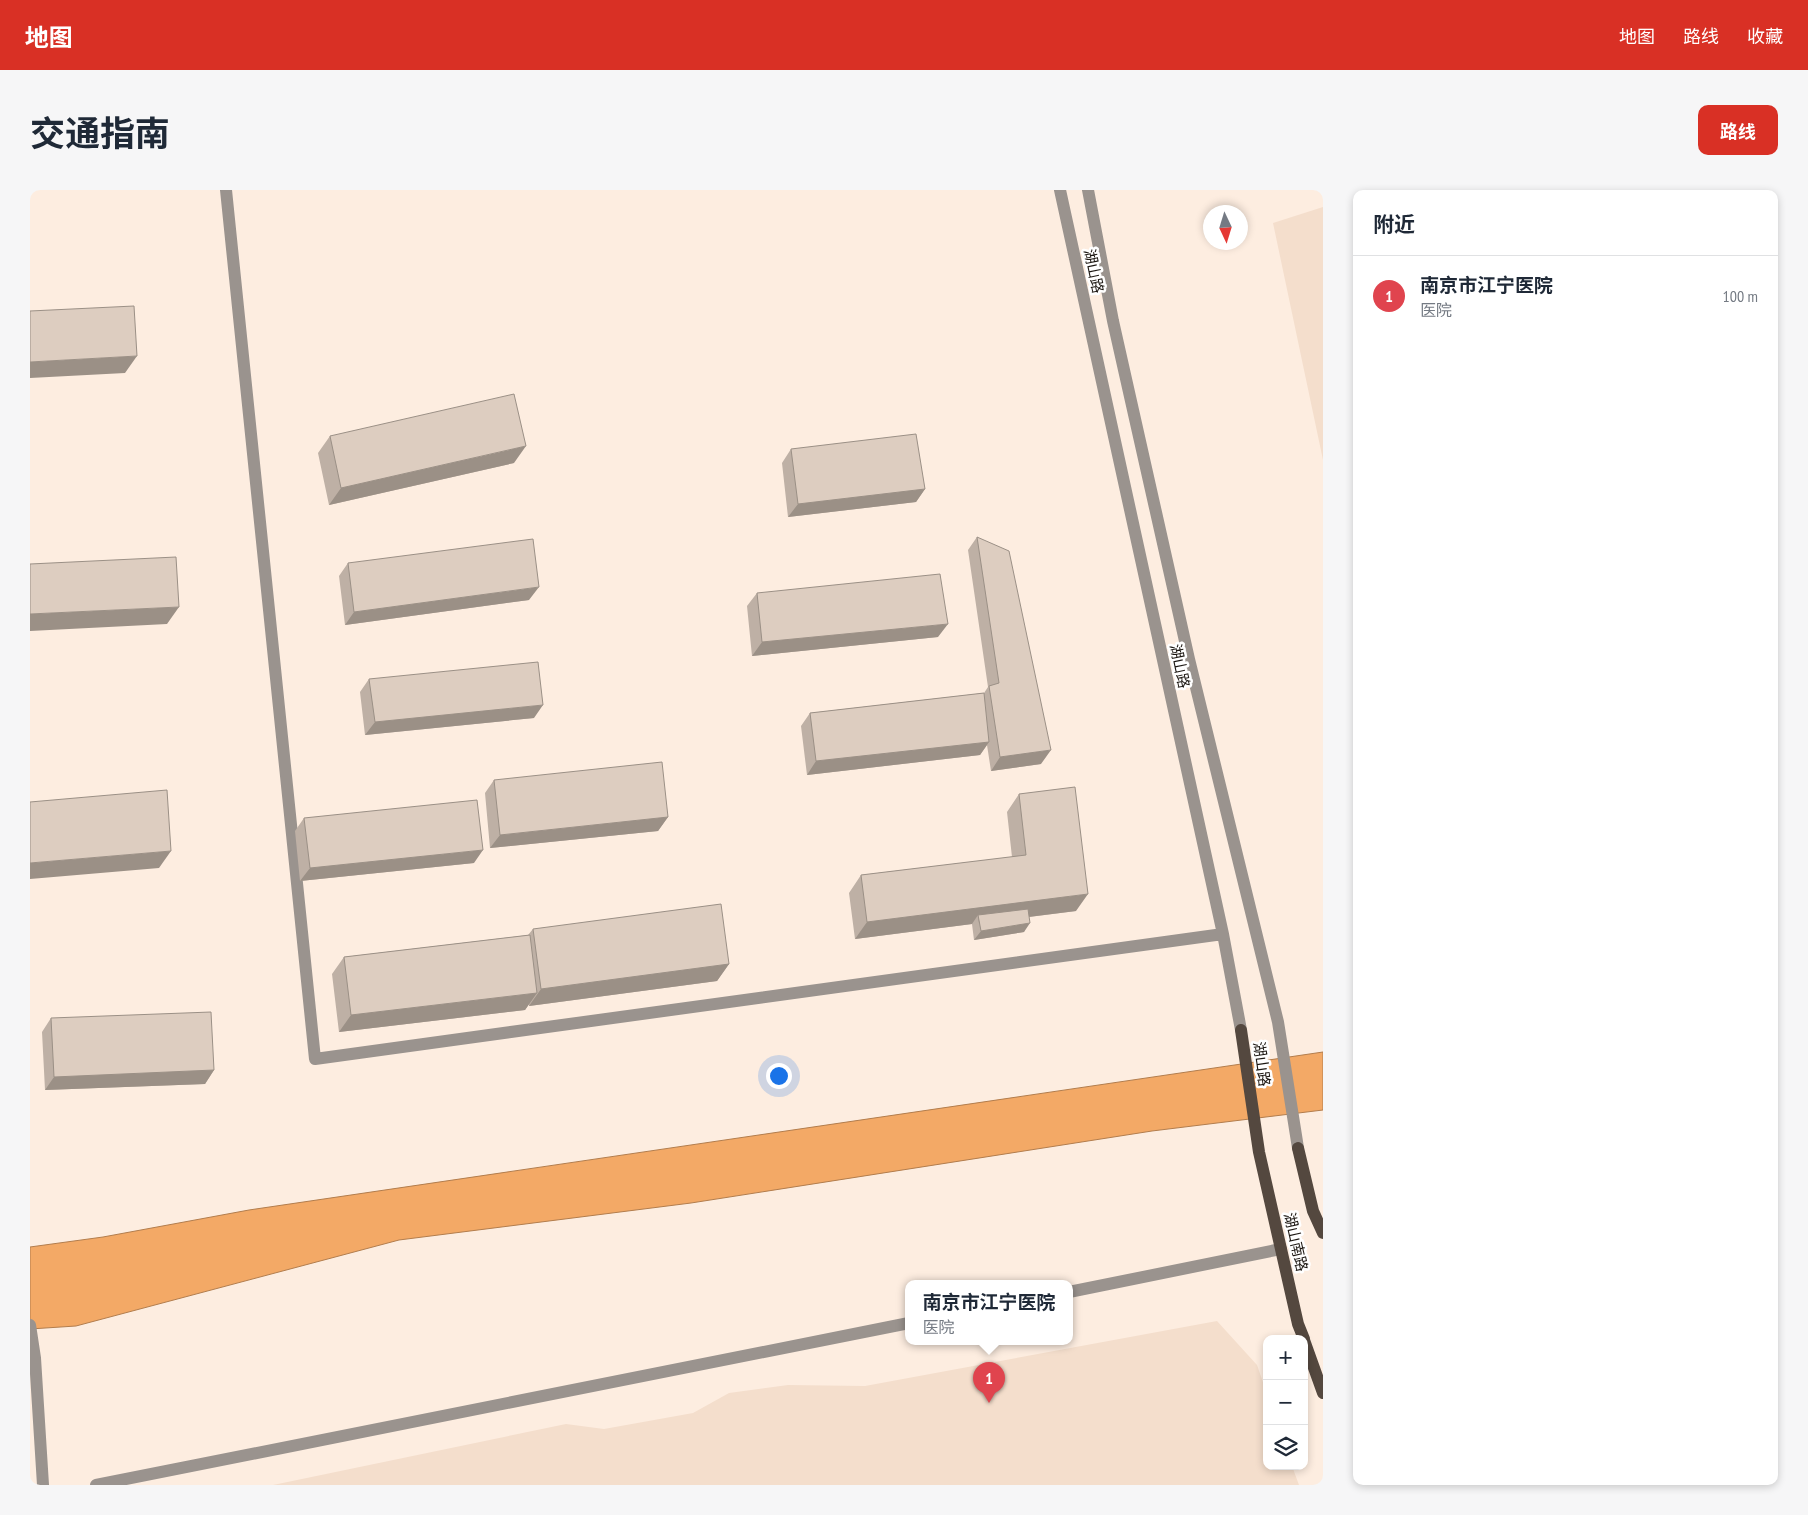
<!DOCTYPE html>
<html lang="zh">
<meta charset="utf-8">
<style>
body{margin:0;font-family:"PT Sans Narrow","Noto Sans SC",sans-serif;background:#f6f6f7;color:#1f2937}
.controls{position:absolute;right:15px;bottom:15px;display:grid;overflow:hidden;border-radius:10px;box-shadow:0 2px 8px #0003}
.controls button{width:45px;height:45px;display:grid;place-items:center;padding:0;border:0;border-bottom:1px solid #e0e1e3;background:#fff;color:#1f2937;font:25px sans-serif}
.compass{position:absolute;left:1173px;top:15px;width:45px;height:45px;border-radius:50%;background:#fff;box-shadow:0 2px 8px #0003;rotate:176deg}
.you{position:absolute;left:748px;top:885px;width:18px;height:18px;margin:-12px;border:4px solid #fff;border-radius:50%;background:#1a73e8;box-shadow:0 0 0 8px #1a73e833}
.badge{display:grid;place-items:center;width:32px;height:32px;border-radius:50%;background:#d93025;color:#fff;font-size:16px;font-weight:700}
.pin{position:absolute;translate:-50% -41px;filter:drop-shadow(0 1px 2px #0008)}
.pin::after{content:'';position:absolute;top:26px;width:18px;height:15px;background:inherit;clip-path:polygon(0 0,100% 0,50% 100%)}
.popup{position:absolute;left:875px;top:1090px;width:168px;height:65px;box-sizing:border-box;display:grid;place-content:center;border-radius:10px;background:#fff;filter:drop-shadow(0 1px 4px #0005);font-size:16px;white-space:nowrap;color:#747a83}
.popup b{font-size:19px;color:#1f2937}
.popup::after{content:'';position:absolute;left:50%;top:100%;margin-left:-10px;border:10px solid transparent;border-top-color:#fff}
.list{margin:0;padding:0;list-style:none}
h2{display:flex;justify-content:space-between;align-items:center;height:65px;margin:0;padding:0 20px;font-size:21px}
h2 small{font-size:16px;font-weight:400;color:#747a83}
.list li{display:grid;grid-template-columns:32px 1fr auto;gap:15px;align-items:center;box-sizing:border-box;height:80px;padding:0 20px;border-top:1px solid #e0e1e3}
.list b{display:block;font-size:19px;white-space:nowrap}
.list p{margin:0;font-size:16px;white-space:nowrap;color:#747a83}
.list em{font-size:16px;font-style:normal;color:#747a83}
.icon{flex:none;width:28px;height:28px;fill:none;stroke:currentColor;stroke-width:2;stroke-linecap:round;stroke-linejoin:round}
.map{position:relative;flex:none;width:1293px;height:1295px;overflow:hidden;border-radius:10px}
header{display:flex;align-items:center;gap:30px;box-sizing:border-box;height:70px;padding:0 25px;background:#d93025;color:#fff}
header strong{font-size:24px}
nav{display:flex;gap:28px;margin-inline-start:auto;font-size:18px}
.intro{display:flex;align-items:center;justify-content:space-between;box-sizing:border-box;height:120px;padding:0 30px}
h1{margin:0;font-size:35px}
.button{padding:12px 22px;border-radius:10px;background:#d93025;color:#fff;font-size:18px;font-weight:700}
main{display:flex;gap:30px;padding:0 30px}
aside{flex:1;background:#fff;border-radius:10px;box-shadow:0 2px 8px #0003}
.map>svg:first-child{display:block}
.built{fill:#f4decc}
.water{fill:#f3a966;stroke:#b27d4d}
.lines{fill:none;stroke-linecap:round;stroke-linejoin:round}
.minor{stroke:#9a938e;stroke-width:12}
.major{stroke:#54483f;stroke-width:12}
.wall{fill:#beb0a5}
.shaded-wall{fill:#9b9086}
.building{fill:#ddcdc0;stroke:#9b9086}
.labels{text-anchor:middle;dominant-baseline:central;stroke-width:5;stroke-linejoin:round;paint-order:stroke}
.street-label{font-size:15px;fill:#1c1712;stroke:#fff}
</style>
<header>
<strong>地图</strong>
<nav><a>地图</a><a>路线</a><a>收藏</a></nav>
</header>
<div class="intro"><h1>交通指南</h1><a class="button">路线</a></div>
<main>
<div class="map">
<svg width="1293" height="1295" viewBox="0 0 1293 1295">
<rect width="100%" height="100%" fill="#fdede0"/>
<!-- built -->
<path class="built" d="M1293,17v253l-50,-237z
M1187,1131l40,44 10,29v72h25l7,19h-1026l293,-61 38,5 89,-16 36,-20 59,-8 77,1z"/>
<!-- water -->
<path class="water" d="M1293,862v58l-171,21 -461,72 -292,37 -323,86 -46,3v-82l73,-10 146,-27z"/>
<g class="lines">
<!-- minor -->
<path class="minor" d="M196,0l89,869 908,-125
M1030,0l163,744 18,96
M1058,0l25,131 76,338 89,363 20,126
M1039,1102l212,-43
M0,1135l5,33 8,127
M66,1295l813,-162"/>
<!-- major -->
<path class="major" d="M1211,840l18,122 39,172 6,15
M1268,958l15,63 10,22
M1274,1150l19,53"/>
</g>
<!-- wall -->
<path class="wall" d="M300,246l184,27 -185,42 -11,-52z
M761,259l134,40 -9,13 -128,15 -6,-54z
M947,347l64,227 -50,7 -4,-26 -7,10 -173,20 -6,-49 9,-13 174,-20 4,-6 -20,-137z
M318,373l181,37 -184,25 -6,-49z
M727,403l181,44 -186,19 -5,-50z
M339,489l165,39 -169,17 -5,-43z
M464,590l174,37 -10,14 -168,17 -5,-55z
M989,604l57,117 -47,6 -5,15 -50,8 -2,-16 -117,15 -6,-46 12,-18 151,-18 -5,-45z
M274,628l170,45 -174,18 -5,-50z
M503,739l196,35 -12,17 -188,25v-2l-4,6 -186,22 -7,-58 12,-17 184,-22z
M21,828l163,52 -9,14 -160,6 -3,-58z"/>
<!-- shaded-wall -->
<path class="shaded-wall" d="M107,166l-12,17 -95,5v-16z
M496,256l-12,17 -185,42 12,-17z
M895,299l-9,13 -128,15 10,-13z
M509,397l-10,13 -184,25 9,-13z
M149,417l-12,17 -137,7v-17z
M918,434l-10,13 -186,19 10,-14z
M513,515l-9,13 -169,17 10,-13z
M959,552l-9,13 -173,20 9,-14z
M1021,560l-10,14 -50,7 9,-14z
M638,627l-10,14 -168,17 10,-13z
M453,660l-9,13 -174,18 10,-13z
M141,661l-12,17 -129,11v-16z
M1058,704l-12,17 -97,12 -1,-8 -6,9 -117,15 12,-17z
M1000,733l-6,9 -50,8 7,-9z
M699,774l-12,17 -188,25 12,-17z
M507,803l-12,17 -186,22 12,-17z
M184,880l-9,14 -160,6 9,-13z"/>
<!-- building -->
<path class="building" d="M104,116l3,50 -107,6v-51z
M484,204l12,52 -185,42 -11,-52z
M886,244l9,55 -127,15 -7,-55z
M947,347l32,14 42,199 -51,7 -11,-71 10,-3z
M503,349l6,48 -185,25 -6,-49z
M146,367l3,50 -149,7v-50z
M910,384l8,50 -186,18 -5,-49z
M508,472l5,43 -168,17 -6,-43z
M954,503l5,49 -173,19 -6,-48z
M632,572l6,55 -168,18 -6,-55z
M1045,597l13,107 -221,28 -6,-47 165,-20 -7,-61z
M137,600l4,61 -141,12v-61z
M447,610l6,50 -173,18 -6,-50z
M691,714l8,60 -188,25 -8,-60z
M998,719l2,14 -49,8 -3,-16z
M500,745l7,58 -186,22 -7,-58z
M181,822l3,58 -160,7 -3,-59z"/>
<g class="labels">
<!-- street labels -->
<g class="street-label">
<text transform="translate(1064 81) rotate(78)">湖山路</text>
<text transform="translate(1150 476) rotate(78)">湖山路</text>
<text transform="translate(1232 874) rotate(82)">湖山路</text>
<text transform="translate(1266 1052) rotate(77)">湖山南路</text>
</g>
</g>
</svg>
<div class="controls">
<button>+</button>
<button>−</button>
<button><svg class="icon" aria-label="layers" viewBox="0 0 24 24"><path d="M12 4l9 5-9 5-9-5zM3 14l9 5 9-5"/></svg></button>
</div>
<svg class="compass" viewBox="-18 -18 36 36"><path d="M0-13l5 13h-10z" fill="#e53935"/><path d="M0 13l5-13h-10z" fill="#747a83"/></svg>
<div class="you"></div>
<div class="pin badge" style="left:959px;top:1213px;background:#e0444e">1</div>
<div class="popup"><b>南京市江宁医院</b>医院</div>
</div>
<aside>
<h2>附近<small></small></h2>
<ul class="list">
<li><span class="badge" style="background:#e0444e">1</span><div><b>南京市江宁医院</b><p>医院</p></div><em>100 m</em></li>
</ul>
</aside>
</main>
